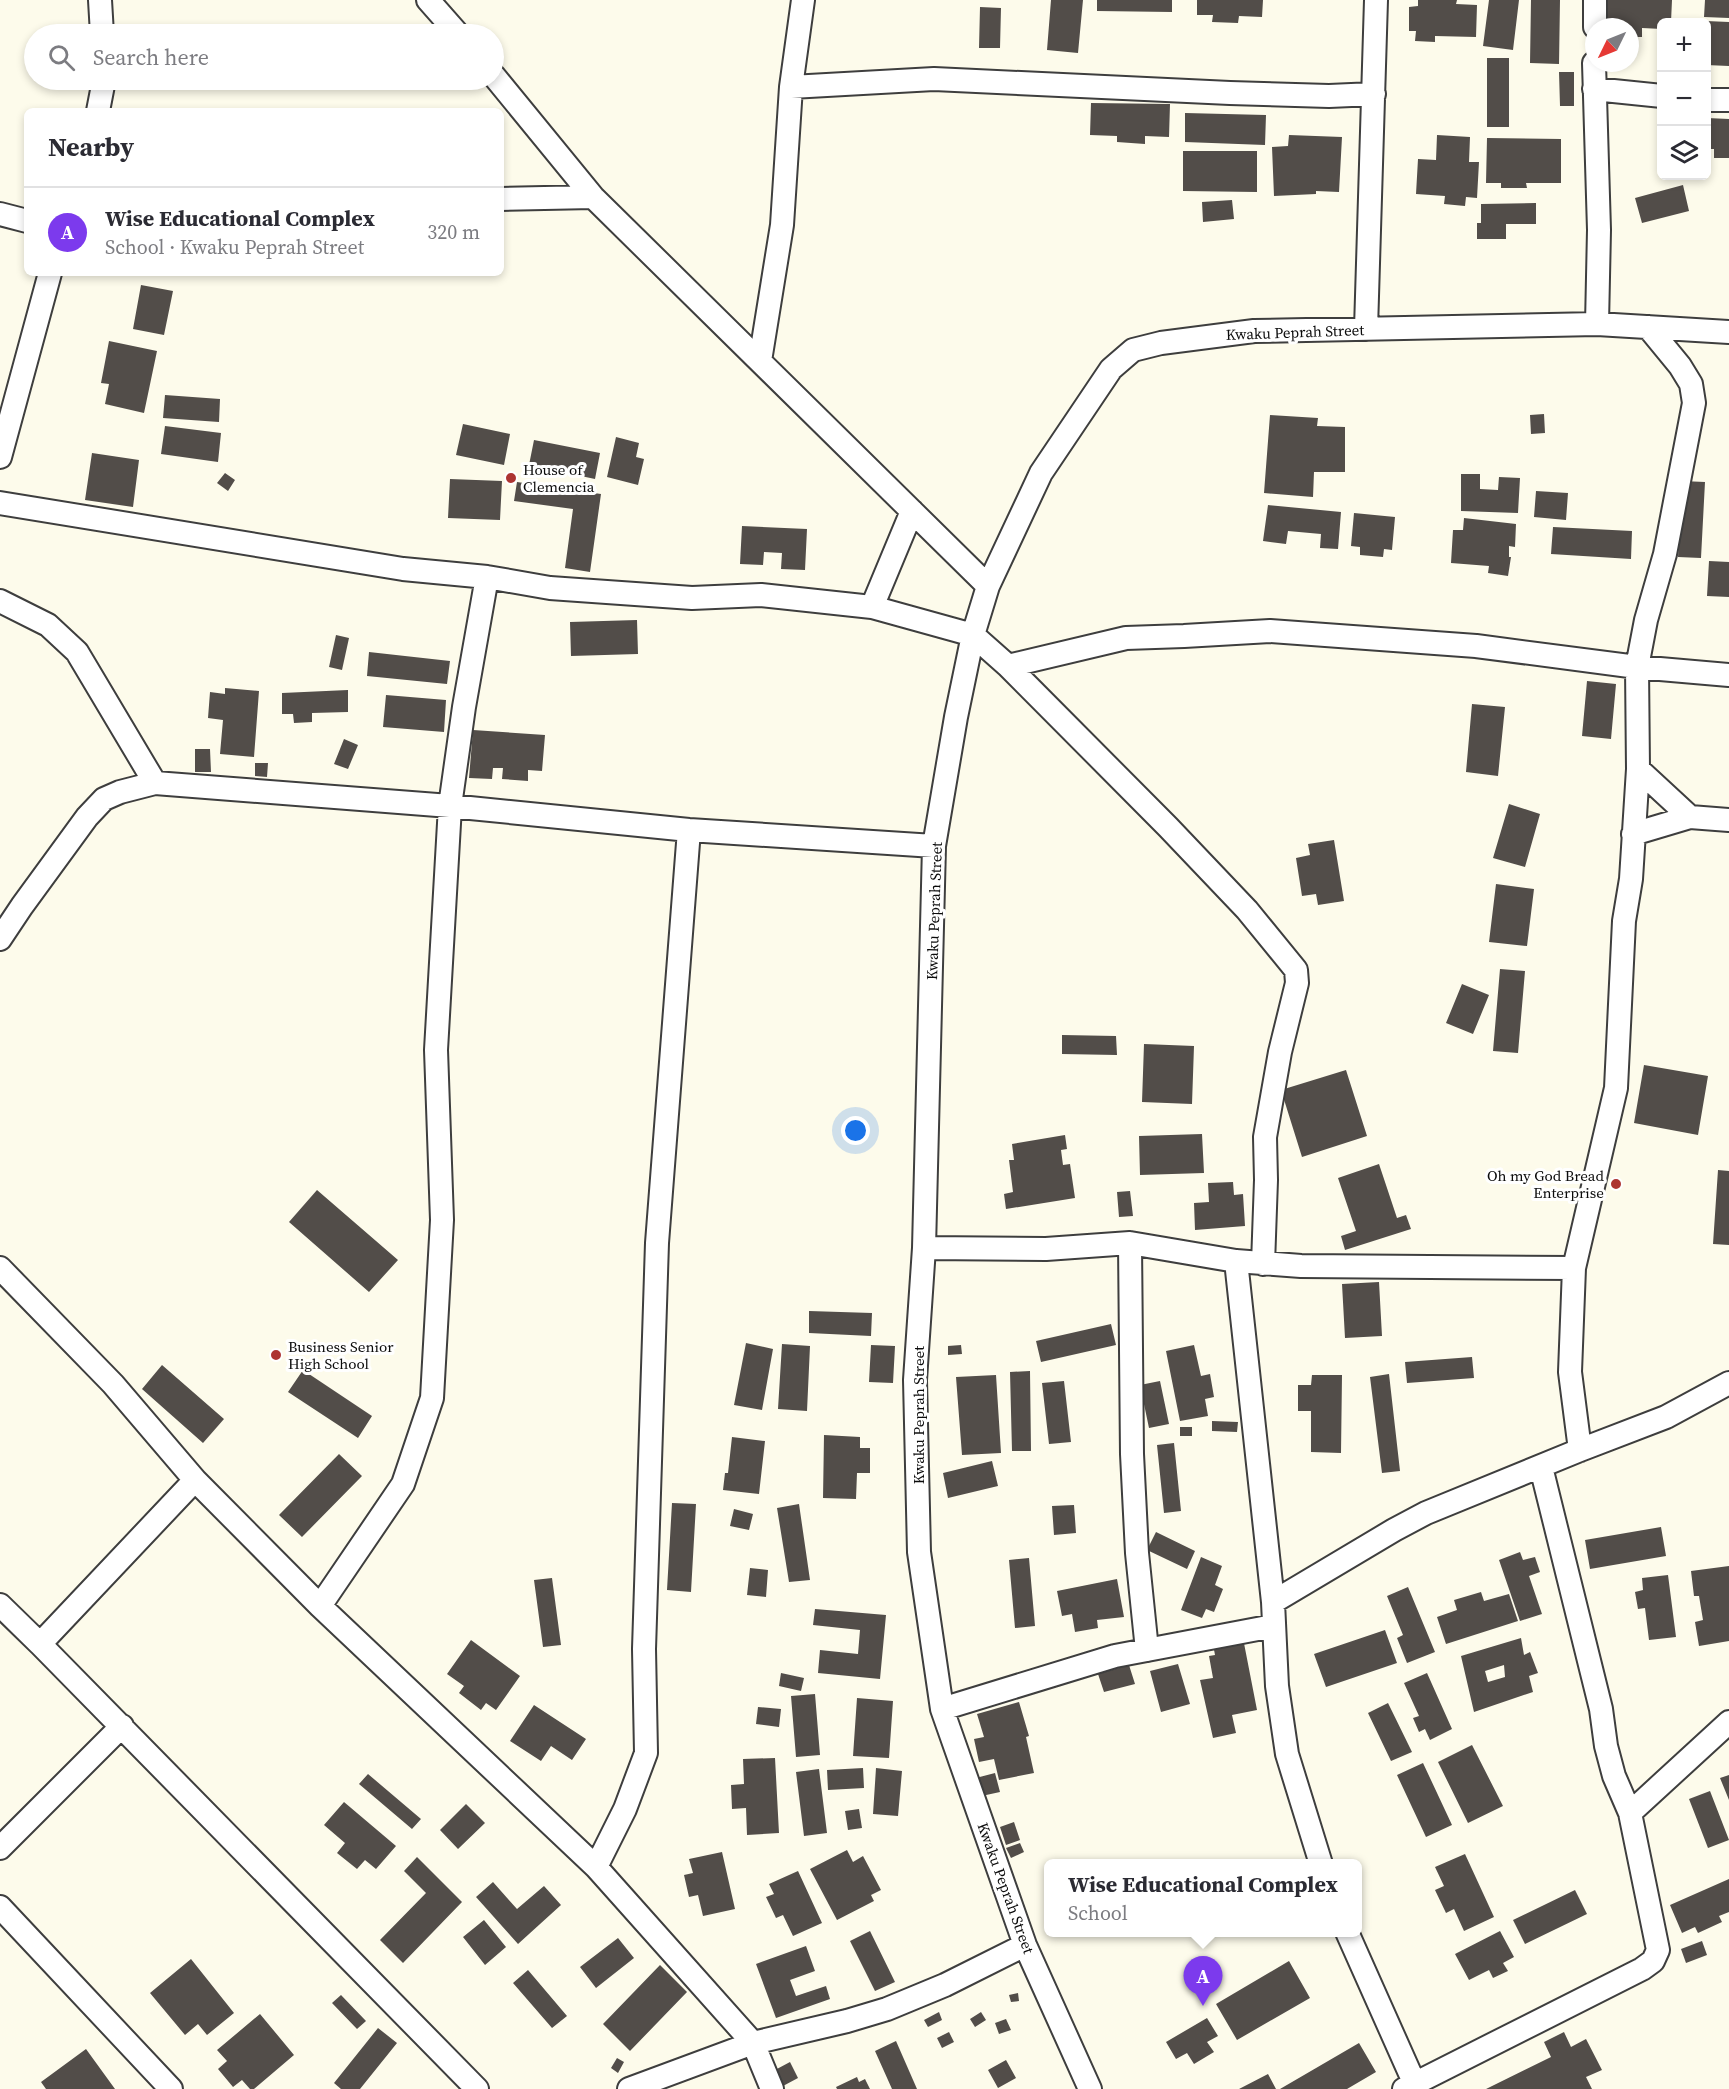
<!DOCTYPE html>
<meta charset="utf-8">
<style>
body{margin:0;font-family:"Source Serif 4",serif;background:#f2f2f3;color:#2b2b33}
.controls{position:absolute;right:18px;top:18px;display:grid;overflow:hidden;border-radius:9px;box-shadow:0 3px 9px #0003}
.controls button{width:54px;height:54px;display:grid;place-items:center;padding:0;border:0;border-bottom:2px solid #e1e1e2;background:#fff;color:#2b2b33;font:30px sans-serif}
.compass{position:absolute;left:1585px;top:18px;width:54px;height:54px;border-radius:50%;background:#fff;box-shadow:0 3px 9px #0003;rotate:227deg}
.you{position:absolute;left:856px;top:1131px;width:21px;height:21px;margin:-15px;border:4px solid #fff;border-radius:50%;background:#1a73e8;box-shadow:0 0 0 9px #1a73e833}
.badge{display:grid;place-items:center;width:39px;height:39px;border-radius:50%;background:#7c3aed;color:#fff;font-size:20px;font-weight:700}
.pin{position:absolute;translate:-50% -50px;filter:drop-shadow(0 2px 3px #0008)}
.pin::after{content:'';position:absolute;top:32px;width:21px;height:18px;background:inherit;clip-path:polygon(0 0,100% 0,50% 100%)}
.popup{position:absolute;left:1044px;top:1859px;width:318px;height:78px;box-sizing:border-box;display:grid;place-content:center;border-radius:9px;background:#fff;filter:drop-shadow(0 2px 4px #0005);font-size:20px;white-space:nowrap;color:#7c7c81}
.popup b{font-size:22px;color:#2b2b33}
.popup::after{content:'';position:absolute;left:50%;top:100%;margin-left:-12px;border:12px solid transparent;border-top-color:#fff}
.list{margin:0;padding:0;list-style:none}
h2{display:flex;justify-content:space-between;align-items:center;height:78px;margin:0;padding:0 24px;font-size:26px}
h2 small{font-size:20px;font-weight:400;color:#7c7c81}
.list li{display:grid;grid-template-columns:39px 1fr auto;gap:18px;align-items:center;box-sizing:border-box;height:90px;padding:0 24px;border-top:2px solid #e1e1e2}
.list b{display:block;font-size:22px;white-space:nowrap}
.list p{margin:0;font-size:20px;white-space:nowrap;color:#7c7c81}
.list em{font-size:20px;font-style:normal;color:#7c7c81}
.icon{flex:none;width:33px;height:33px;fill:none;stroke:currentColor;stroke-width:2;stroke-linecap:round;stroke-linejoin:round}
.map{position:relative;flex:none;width:1729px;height:2089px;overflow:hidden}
.search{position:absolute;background:#fff;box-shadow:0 3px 9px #0003;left:24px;top:24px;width:480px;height:66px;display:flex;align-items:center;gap:15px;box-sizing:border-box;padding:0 21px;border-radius:33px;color:#7c7c81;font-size:22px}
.panel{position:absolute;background:#fff;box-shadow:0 3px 9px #0003;left:24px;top:108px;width:480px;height:168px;border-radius:9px}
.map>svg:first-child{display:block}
.building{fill:#524d49;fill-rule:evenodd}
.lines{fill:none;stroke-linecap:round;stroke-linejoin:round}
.minor-casing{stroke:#3e3e3e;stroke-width:26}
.minor{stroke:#fff;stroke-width:22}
.poi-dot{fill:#ad3431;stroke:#fff;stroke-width:2}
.labels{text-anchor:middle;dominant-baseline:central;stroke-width:6;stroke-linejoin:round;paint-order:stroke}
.street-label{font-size:15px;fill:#0b0b0b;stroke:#fff}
.poi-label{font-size:15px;fill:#0b0b0b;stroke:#fff;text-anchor:start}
</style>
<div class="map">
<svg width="1729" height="2089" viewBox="0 0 1729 2089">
<rect width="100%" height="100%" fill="#fdfbeb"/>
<!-- building -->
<path class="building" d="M1051,0h32l-5,53 -31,-3z
M1097,0h75v12l-75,-1z
M1197,0h66l-1,17 -23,-1 -1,7 -26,-1 1,-7h-16z
M1418,0h39l-1,4 21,1 -1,32 -41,-1v6l-20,-1 1,-10h-7v-24l9,-1z
M1489,0h30l-6,50 -30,-4z
M1531,0h29l-1,64 -29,-1z
M1606,0h66l-1,22h-9v7l-20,-1v9h-12v-10l-25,-1z
M1705,0h24v18l-25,-1z
M980,7l21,1 -1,40h-21z
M1706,21l23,1v44l-23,-1z
M1487,58h22v69h-22z
M1559,72h15v34h-14z
M1091,103l79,1 -1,33 -24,-1v8l-28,-2v-6l-27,-1z
M1185,113l81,2 -1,30 -80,-3z
M1707,118l22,1v39h-15v-9h-8z
M1289,135l53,2 -3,55 -23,-1v3l-42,2 -2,-49 16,-1z
M1437,135l33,2 -1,25h10l-2,36 -11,-1 -1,9 -21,-2 1,-8 -29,-2 2,-35 18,1z
M1487,138l74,1v44h-35l1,5h-26v-5h-15z
M1183,151h74v41l-74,-1z
M1683,185l6,26 -47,12 -7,-25z
M1232,200l2,19 -31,3 -1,-20z
M1536,203v21h-30v15h-29v-16h4v-19z
M141,285l32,6 -9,44 -31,-6z
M109,341l48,10 -13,62 -39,-9 4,-20 -8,-1z
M165,395l55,4 -1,23 -56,-4z
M1544,414l1,19 -14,1 -1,-19z
M1270,415l48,3 -1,8 28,1v45h-31l-1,25 -49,-4z
M463,424l47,10 -6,31 -48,-10z
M165,426l56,7 -3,29 -57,-8z
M616,437l23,6 -3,14 8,2 -6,26 -31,-8z
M534,440l66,13 -5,26 -66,-14z
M92,453l47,7 -6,47 -48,-7z
M225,473l10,7 -7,11 -11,-8z
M1461,474h19v15l18,1 1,-13 21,1 -2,35 -57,-2z
M450,479l52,2 -2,39 -52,-2z
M1682,481l23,1 -4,76 -23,-1z
M517,482l84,12 -11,78 -25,-4 8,-59 -59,-8z
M1536,491l32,2 -2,27 -32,-3z
M1268,505l73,7 -3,37 -18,-1 1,-14 -33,-3 -2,13 -23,-3z
M1354,513l41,4 -3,33 -8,-1 -1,8 -23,-2v-8l-9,-1z
M1464,518l52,6 -1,23 -6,-1v11h2l-3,19 -20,-3 1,-7 -38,-3 2,-33h10z
M742,526l65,3 -2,41 -24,-1 1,-16 -18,-1 -1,13 -23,-1z
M1553,527l79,4 -1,28 -80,-5z
M1709,561l20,1v35l-22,-1z
M637,620l1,34 -67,2 -1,-34z
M336,635l13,3 -7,32 -13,-3z
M369,652l81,9 -3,23 -80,-8z
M1587,681l29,3 -5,55 -29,-3z
M225,688l34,3 -5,66 -34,-3 3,-34 -15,-2 2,-26 15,2z
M348,690v22l-36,1v9l-18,1 -1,-9h-11v-21z
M386,695l60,5 -2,32 -61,-5z
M1472,704l33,3 -7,69 -32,-4z
M473,730l72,5 -3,36 -14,-1v11l-26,-2 1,-11h-10l-1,11 -23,-1z
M344,739l14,6 -10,24 -14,-5z
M195,749h15l1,23h-16z
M255,763h13l-1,14 -12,-1z
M1509,804l31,10 -15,53 -32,-9z
M1334,840l10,61 -26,4 -2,-11 -14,2 -6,-38 14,-3 -2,-11z
M1496,884l38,5 -7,57 -38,-4z
M1500,969l25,2 -7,82 -25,-2z
M1462,984l27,11 -16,39 -27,-11z
M1062,1035l54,1 1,19 -55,-1z
M1144,1044l50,2 -2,58 -50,-2z
M1644,1065l64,11 -10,59 -64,-12z
M1346,1070l21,66 -65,21 -21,-67z
M1202,1134l2,39 -64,2 -1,-39z
M1065,1135l2,14 -6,1 2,15 7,-1 5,34 -69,11 -2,-15 9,-2 -4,-32h5l-2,-16z
M1379,1164l18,54 9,-3 5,14 -66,21 -4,-14 15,-5 -18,-53z
M1718,1170l11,1v74l-16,-1z
M1233,1182l1,13 9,-1 2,32 -50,4 -1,-27 15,-1 -1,-19z
M317,1190l81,70 -29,32 -80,-70z
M1130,1191l3,25 -14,1 -2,-25z
M1379,1282l3,54 -37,2 -3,-54z
M809,1311l63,2 -1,23 -62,-3z
M1111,1324l5,21 -75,17 -5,-21z
M746,1343l27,6 -11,61 -28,-5z
M782,1344l28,2 -3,65 -29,-2z
M871,1345l24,1 -2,37 -24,-1z
M961,1345l1,9 -14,1v-9z
M1194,1345l7,31 9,-2 4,23 -9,2 3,17 -28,5 -14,-70z
M1472,1357l2,21 -67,5 -2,-21z
M162,1365l62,54 -21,24 -61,-54z
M303,1370l69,46 -14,22 -70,-46z
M1030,1371l1,80h-19l-2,-79z
M1389,1374l11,97 -18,2 -12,-96z
M996,1375l5,78 -39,2 -6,-78z
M1312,1375h30l-1,78 -30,-1v-41h-13v-26h13z
M1064,1381l7,61 -22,2 -7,-61z
M1160,1381l9,43 -20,4 -9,-43z
M1212,1421l26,1 -1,10 -25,-1z
M1180,1427h12v9h-12z
M824,1435l36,2v11h10v25h-13l-1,26 -33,-1z
M732,1437l33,4 -6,53 -36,-4 2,-17h3z
M1174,1443l7,68 -17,2 -7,-68z
M339,1454l23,22 -60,61 -23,-22z
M992,1461l6,25 -50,12 -5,-25z
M672,1503l24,1 -5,88 -24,-2z
M799,1504l11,76 -21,2 -12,-74z
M1074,1505l2,28 -22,2 -2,-29z
M734,1509l19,5 -4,16 -19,-4z
M1661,1527l5,29 -76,13 -5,-29z
M1156,1532l39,19 -8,18 -40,-19z
M1520,1552l3,8 12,-3 5,15 -11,4 13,38 -22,7 -21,-61z
M1201,1557l21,9 -7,19 8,4 -9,23 -8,-3 -4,9 -21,-8z
M1029,1558l6,68 -20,2 -6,-68z
M1729,1566v75l-30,5 -4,-24 8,-2 -4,-24h-5l-3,-25z
M750,1568l18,2 -2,27 -19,-2z
M1668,1575l8,62 -27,3 -4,-32 -7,1 -3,-17 8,-2 -1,-12z
M552,1578l9,67 -18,2 -9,-67z
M1117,1579l7,38 -27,3 1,8 -23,4 -3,-18 -10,2 -5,-25z
M1408,1587l27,65 -28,11 -10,-25 6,-3 -16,-39z
M1481,1592l3,9 25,-7 9,27 -72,23 -9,-27 20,-7 -3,-10z
M815,1609l71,6 -6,64 -62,-6 2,-23 38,4 2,-24 -47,-5z
M1385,1630l12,33 -71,24 -12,-33z
M1242,1633l15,77 -25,5 4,18 -23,5 -13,-58 13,-2 -4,-22 6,-1 -3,-16z
M1521,1638l3,17 6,-3 8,21 -9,3 4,16 -59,20 -13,-56zM1504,1665l1,12 -17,5 -3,-11z
M471,1640l49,36 -24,34 -10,-7 -5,7 -22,-17 5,-7 -17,-12z
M1178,1664l12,40 -29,8 -11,-41z
M1129,1665l6,19 -31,8 -6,-18z
M781,1673l23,5 -3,13 -22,-5z
M1427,1673l25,56 -22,11 -5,-11 -6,3 -6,-14 6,-2 -15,-33z
M815,1694l5,61 -24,2 -5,-61z
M857,1698l36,3 -4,57 -36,-2z
M1019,1702l10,34 -3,1 8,36 -35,7 -5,-21 -15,3 -5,-23 10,-2 -7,-23z
M1388,1703l24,49 -21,9 -23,-48z
M534,1705l52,34 -14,21 -21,-14 -10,15 -31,-20z
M758,1707l23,2 -2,18 -23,-3z
M1472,1745l31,61 -35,17 -30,-61z
M775,1758l4,75 -32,2 -1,-27 -14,1 -1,-24 13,-1 -1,-25z
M1423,1763l29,62 -26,12 -29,-62z
M863,1768l1,20 -36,2 -1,-20z
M876,1768l26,3 -4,45 -25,-2z
M819,1769l8,64 -23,3 -8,-64z
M995,1773l5,19 -23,5 -5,-18z
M368,1774l53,45 -9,10 -53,-45z
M1729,1775v25l-9,-22z
M1710,1791l19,49 -21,8 -19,-49z
M344,1802l52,44 -20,23 -11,-9 -8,9 -20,-16 8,-10 -21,-18z
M466,1804l19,19 -27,26 -18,-19z
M859,1809l3,19 -14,2 -3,-19z
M1014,1822l6,18 -14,5 -6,-18z
M1020,1843l4,9 -13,6 -5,-10z
M847,1850l6,12 10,-6 18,34 -10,5 3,6 -37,19 -27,-51z
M722,1852l13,57 -32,7 -5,-21 -9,2 -5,-22 9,-2 -4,-14z
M1465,1854l29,63 -30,14 -10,-22 -8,4 -11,-23 9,-4 -9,-19z
M417,1857l45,45 -59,61 -23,-23 46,-47 -22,-22z
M798,1871l24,52 -29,13 -10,-21 -7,3 -10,-21 8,-3 -5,-10z
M1729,1879v33l-10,4 3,6 -24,11 -3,-6 -13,6 -12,-28z
M493,1882l24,27 27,-23 17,19 -43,39 -42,-47z
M1575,1890l12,24 -62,30 -12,-24z
M484,1920l22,27 -21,18 -22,-28z
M870,1931l25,51 -20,9 -25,-50z
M1500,1931l14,26 -11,6 5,8 -15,7 -4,-8 -20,10 -14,-26z
M618,1938l16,20 -38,30 -16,-21z
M1702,1941l5,14 -21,8 -5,-14z
M806,1946l9,25 -25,9 6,16 30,-10 4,13 -54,19 -20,-54z
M191,1959l43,54 -27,22 -9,-11 -13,11 -35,-42z
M1289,1961l21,37 -73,42 -21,-36z
M660,1965l27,27 -57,59 -27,-27z
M528,1970l39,46 -15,12 -39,-45z
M1018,1993l1,8 -8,1 -2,-7z
M341,1995l25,26 -9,8 -25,-26z
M939,2012l3,8 -14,7 -4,-7z
M981,2012l5,8 -11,7 -5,-8z
M260,2014l34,41 -40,34h-4l-8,-9 -9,7 -15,-18 9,-8 -10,-11z
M1207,2018l11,18 -11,6 7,10 -20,12 -7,-11 -11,6 -10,-17z
M1006,2019l5,11 -12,4 -4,-11z
M378,2028l19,15 -37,46h-19l-7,-6z
M949,2032l5,10 -12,6 -5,-10z
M1564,2032l7,15 15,-8 16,31 -16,7 6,12h-106l65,-32 -7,-15z
M896,2041l21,48h-25l-17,-38z
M1359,2043l17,29 -29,17h-67z
M86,2049l29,40h-69l-5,-7z
M617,2058l7,4 -6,11 -7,-5z
M1006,2060l10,18 -18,10 -10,-18z
M790,2062l8,16 -15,8 -8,-16z
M1268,2074l8,15h-37z
M857,2077l2,5 6,-3 5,10h-33l-1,-2z"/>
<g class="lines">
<defs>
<path id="minor" d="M100,0l2,34
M428,0l30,34
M1595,27v-27
M1594,63l5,167 -2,94
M494,76l99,121 395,389
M791,87l143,-8 296,14 99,3 45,-2
M1594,89l68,7
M1706,100h23
M98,111l6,-31
M501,199l92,-2
M0,214l27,7
M1366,329l10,-329
M760,361l22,-136 9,-138 12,-87
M0,457l50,-184
M0,503l403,66 84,8 63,11 142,10 69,-3 111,12 101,28 35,31 160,161 79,83 49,60 1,13 -17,69 -15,85 1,43 -3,84
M0,601l48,24 29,27 78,131
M872,607l40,-96
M1008,666l118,-28 58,-2 86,-5 206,15 161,21 92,8
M1638,769l52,48
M1633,834l57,-17 39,3
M0,939l22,-33 65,-89 17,-18 16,-7 35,-9 295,23 239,24 245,16
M1130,1243l106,18 65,5 273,2
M924,1248l122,1 84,-6 2,211 5,99 10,97
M1236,1261l37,341 4,84 10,68 34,110
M0,1268l113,116 82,96
M1580,1450l-10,-78 4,-104 42,-180 8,-167 7,-42 7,-110 -1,-102 9,-47 19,-66 29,-151 -3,-19 -11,-18 -32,-39
M1273,1602l121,-72 32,-17 154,-63 86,-33 63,-34
M0,1605l40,39
M320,1606l83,-122 29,-86 10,-178 -6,-170 14,-244 14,-99 23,-130
M942,1709l173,-53 158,-30
M1630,1813l99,-91
M0,1848l122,-122
M596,1867l29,-58 21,-56 -2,-104 13,-406 32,-413
M0,1907l171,182
M1347,1932l70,157
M477,2089l-437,-445 155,-164 125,126 276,261 157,176 19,46
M629,2089l124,-46 94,-22 40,-12 58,-24 80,-40
M1090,2089l-65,-144 -83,-236 -23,-157 -4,-172 9,-132 10,-402 22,-129 17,-82 15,-49 53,-113 70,-104 22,-19 28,-7 93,-12 343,-7 132,8
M1404,2089l238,-120 11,-8 5,-11 -28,-137 -16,-37 -8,-30 -5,-37 -60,-242"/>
</defs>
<!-- minor casing -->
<use href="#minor" class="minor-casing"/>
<!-- minor -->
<use href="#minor" class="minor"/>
</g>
<!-- markers -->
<g class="poi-dot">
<circle cx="511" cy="478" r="6"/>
<circle cx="1616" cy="1184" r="6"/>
<circle cx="276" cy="1355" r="6"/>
</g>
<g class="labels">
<!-- street labels -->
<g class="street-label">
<text transform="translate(1295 332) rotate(-2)">Kwaku Peprah Street</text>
<text transform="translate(934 911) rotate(-88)">Kwaku Peprah Street</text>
<text transform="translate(918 1415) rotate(-90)">Kwaku Peprah Street</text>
<text transform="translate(1006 1888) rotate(70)">Kwaku Peprah Street</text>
</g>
<!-- poi labels -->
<g class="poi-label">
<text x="523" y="469">House of<tspan x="523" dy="17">Clemencia</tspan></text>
<text x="1604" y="1175" text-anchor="end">Oh my God Bread<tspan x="1604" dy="17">Enterprise</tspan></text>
<text x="288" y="1346">Business Senior<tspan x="288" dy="17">High School</tspan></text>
</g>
</g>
</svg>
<div class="controls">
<button>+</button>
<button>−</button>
<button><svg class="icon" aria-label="layers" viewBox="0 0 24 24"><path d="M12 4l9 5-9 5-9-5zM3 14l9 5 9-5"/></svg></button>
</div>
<svg class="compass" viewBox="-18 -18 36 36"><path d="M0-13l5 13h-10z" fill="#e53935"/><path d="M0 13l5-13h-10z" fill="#7c7c81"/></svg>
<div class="you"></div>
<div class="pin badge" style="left:1203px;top:2006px">A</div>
<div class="popup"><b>Wise Educational Complex</b>School</div>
<div class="search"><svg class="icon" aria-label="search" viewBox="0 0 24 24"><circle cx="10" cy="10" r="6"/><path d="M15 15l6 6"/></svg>Search here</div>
<section class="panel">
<h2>Nearby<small></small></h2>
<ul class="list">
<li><span class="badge">A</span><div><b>Wise Educational Complex</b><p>School · Kwaku Peprah Street</p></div><em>320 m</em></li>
</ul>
</section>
</div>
